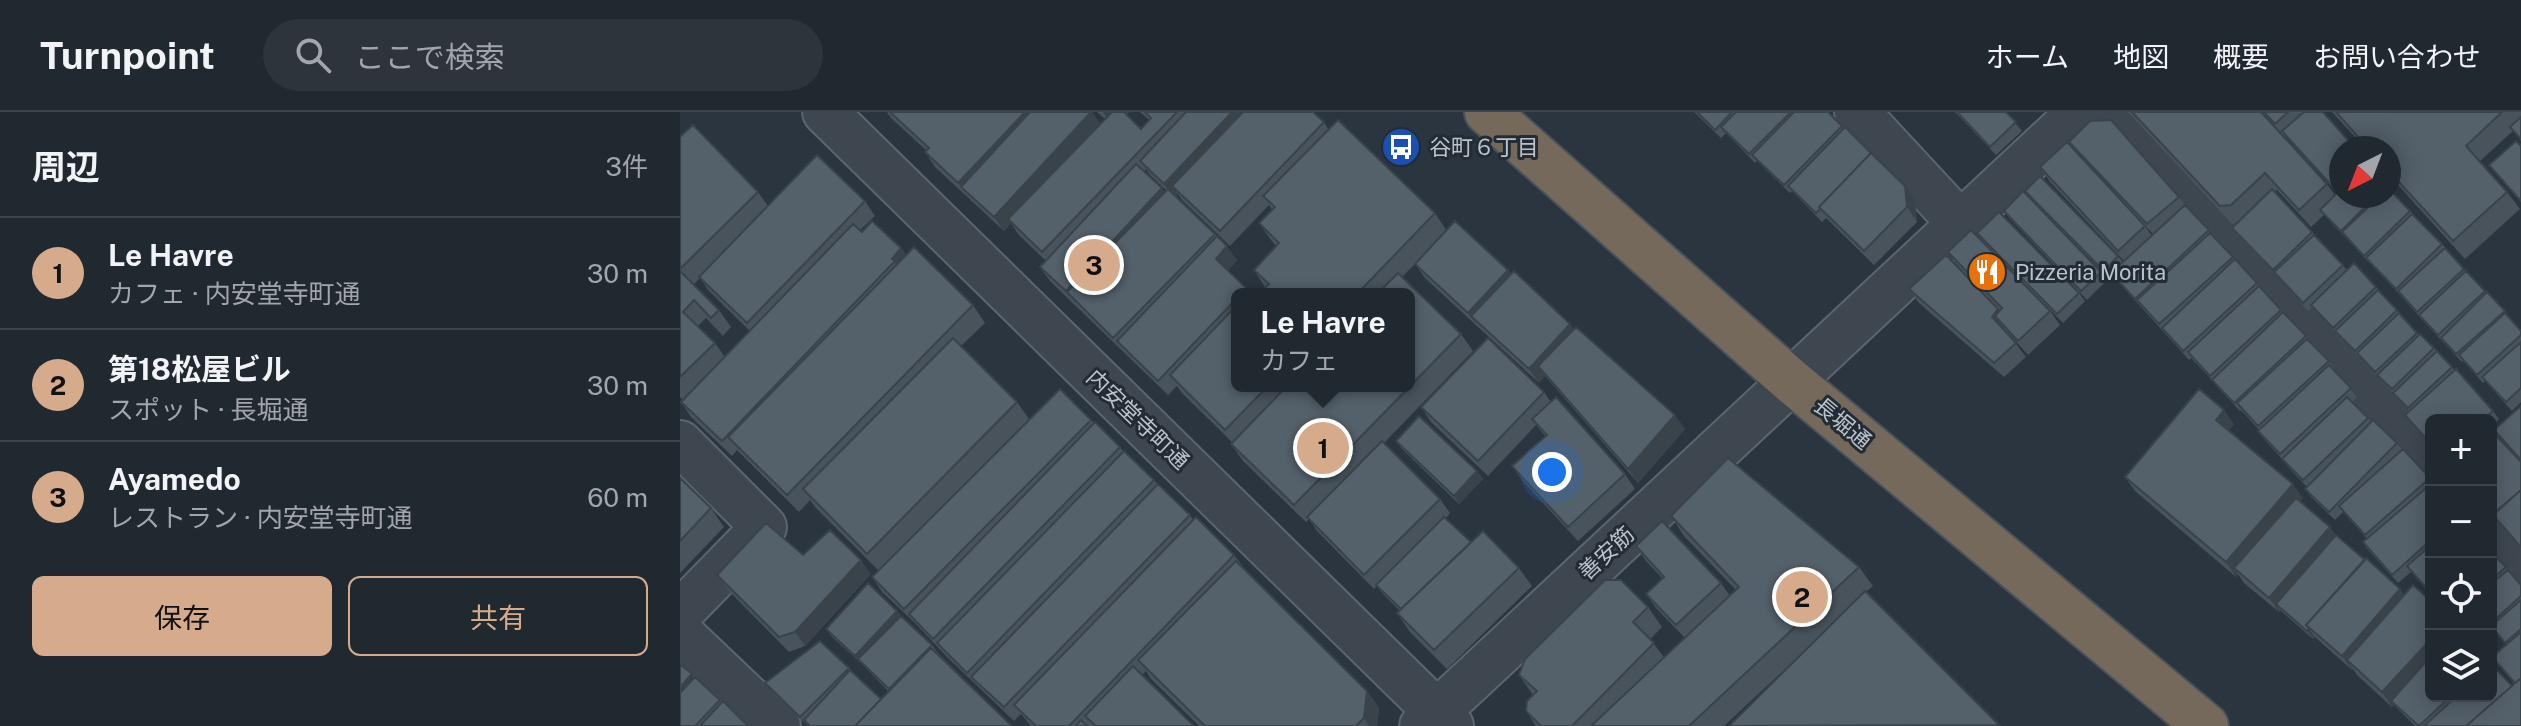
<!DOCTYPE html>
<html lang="ja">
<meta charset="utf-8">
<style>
body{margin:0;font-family:"Public Sans","Noto Sans JP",sans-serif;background:#2d343c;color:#f1f3f6}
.controls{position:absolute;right:24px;bottom:24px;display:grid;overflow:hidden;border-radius:12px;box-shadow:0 4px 20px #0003}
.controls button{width:72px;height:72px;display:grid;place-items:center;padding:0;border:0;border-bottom:2px solid #3d444c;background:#202830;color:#f1f3f6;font:40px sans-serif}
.compass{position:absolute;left:1649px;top:24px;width:72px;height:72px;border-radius:50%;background:#202830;box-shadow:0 4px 20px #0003;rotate:222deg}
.you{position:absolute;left:872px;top:360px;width:28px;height:28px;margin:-20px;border:6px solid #fff;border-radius:50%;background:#1a73e8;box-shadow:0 0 0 12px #1a73e833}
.badge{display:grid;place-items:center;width:52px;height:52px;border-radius:50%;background:#d6ab8b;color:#111;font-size:26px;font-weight:700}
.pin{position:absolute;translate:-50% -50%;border:4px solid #fff;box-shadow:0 2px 8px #0006}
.popup{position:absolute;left:551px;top:176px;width:184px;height:104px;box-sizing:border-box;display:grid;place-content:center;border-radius:12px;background:#202830;filter:drop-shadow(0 2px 6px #0005);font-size:26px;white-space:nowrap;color:#a2a6ab}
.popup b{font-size:30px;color:#f1f3f6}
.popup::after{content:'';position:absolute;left:50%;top:100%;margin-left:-16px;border:16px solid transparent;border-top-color:#202830}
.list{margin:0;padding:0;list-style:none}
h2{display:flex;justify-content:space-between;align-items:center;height:104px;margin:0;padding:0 32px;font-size:34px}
h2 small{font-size:26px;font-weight:400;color:#a2a6ab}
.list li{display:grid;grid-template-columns:52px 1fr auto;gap:24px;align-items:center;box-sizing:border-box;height:112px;padding:0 32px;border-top:2px solid #3d444c}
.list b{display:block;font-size:30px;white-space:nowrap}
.list p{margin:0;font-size:26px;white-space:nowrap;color:#a2a6ab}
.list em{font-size:26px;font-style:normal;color:#a2a6ab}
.actions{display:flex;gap:16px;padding:24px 32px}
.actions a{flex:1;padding:18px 0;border:2px solid #d6ab8b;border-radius:12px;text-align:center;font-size:28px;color:#d6ab8b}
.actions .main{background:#d6ab8b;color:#111}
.icon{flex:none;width:44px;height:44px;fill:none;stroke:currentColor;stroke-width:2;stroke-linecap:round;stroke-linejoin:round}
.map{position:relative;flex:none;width:1841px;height:614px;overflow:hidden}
header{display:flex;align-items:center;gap:48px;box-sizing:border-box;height:112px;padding:0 40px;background:#202830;border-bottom:2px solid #3d444c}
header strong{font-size:38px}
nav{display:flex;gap:44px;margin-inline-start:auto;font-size:28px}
.search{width:560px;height:72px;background:#2d343c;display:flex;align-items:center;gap:20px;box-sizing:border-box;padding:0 28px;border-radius:44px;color:#a2a6ab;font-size:30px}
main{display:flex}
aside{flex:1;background:#202830}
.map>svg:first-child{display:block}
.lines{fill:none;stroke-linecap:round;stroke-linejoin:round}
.minor-casing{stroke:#5c656d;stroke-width:48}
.highway-casing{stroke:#49525a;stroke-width:48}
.minor{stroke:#3e4750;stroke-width:44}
.highway{stroke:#75695c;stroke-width:44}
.wall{fill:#48535b;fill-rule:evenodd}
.shaded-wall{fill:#3b434a}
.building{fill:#54606a;stroke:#3b434a;stroke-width:2}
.labels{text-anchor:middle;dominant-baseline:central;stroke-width:6;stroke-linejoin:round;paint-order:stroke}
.poi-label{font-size:22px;fill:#bbc2ca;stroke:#232c35;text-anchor:start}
.street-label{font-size:22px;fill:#bbc2ca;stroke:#232c35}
</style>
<header>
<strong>Turnpoint</strong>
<div class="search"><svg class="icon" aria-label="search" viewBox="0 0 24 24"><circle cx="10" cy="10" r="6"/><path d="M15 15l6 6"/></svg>ここで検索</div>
<nav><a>ホーム</a><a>地図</a><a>概要</a><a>お問い合わせ</a></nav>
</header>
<main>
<aside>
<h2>周辺<small>3件</small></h2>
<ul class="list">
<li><span class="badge">1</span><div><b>Le Havre</b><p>カフェ · 内安堂寺町通</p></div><em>30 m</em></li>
<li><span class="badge">2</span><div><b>第18松屋ビル</b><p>スポット · 長堀通</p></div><em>30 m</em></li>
<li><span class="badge">3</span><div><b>Ayamedo</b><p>レストラン · 内安堂寺町通</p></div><em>60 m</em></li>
</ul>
<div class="actions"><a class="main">保存</a><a>共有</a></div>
</aside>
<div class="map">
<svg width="1841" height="614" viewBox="0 0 1841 614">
<rect width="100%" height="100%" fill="#2a3540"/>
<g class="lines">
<defs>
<path id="minor" d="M145,0l626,614
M1177,0l102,110
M1432,0l319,356
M0,331l84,84 -84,86
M1811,423l30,34
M0,521l98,93
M742,614l658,-614"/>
<path id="highway" d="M807,0l303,268 416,346"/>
</defs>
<!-- minor casing -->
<use href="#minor" class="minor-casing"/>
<!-- highway casing -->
<use href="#highway" class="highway-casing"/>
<!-- minor -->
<use href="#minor" class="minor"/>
<!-- highway -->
<use href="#highway" class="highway"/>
</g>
<!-- wall -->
<path class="wall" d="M207,0h205l8,12 5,-5 -8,-7h32l-3,3 15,14 8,-9 -9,-8h173l11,10 4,7 107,84 11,17 62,40 3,4 59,50 4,6 111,99 -47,54 -93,-107 -6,7 -61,-56 -53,-49 -10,-14 7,-7 -20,20 59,57 12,17 -89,92 56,56 10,14 -4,5 25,24 48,26 13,18 -85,83 -37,-37 -13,-19 3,-2 -18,-18 -5,-7 -3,3 -57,-58 -8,-12 -3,3 -63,-61 -12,-17 1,-2 -50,-49 -5,-7 -9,9 -118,-114 -10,-14 6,-6 -28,-27 -7,-11 -7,8 -69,-64 -10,-15 2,-1 -36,-33zM466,57l4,6 16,15 -2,2 -20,-21zM498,82l4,6 48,46 39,-41 3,5 -13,13 12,17 5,6 -22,24 11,17 -6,7h150v92h-172v-92h13l-4,-6 -18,-17 9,-11 -22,-26 -39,-38z
M1014,0h134l87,88 2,22 -43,43 -48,-47 -4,4 -30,-31 -2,2 -33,-32 -2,2 -29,-30 -5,5z
M1275,0h51l16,19 -26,24z
M1448,0h4l195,72 8,11 2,-2 -51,-56 -1,1 -24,-26h62l18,36v48h48v-7l53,55 23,27 40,40 16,20v71l-9,9 -27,-30 -2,2 -20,-22 -1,1 -37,-39 -23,-26 -78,-82 -13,12 -34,-37 -2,2 72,78 29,17 43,48 15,13 59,63 6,8 -8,8v-7h-60v26l-20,-23 -6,-8 4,-4 -10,-10 -6,-8 -32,-34 -22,-22 -26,-30 -5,4 -31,-35 -39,-40 -6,-8 5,-5 -5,1z
M1652,0h189v29l-8,-10 -33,30 27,31 13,17 -55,50 -76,-84v-27h-24z
M0,25l78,55 10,14 97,-5 10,15 -15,14 41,18 5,7 67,50 12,18 -24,23 56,56 12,17 62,1 99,95 3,5 41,35 10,13 123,123 12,17 -2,18h-178l-49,-48 -4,-7 -4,4 52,51h-163l-10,-12 -7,7 -67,-64 -32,-34 -33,-31 -10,-15 7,-6 -64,-64 -5,-7 -11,12 -62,-62 -5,6 -41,-39 -10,-15 2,-2 -3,-3zM20,166l9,13 41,40 -25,26 -10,-14 -17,-17 8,-8 17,18 8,-9 -12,-17 -25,-26z
M1389,30l110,55 6,8 24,25 75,83 45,48 6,8 -1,1 23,27 -5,5 19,20 26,21 5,7 28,28 1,2v115l-20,-23 -13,11 -29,-32 -6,-9 4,-3 -24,-27 -8,8 -24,-23 -6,-8 2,-2 -19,-20 -6,-8 -18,-20 -6,-8 1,-1 -18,-20 -1,1 -22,-23 -6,-8 -21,-22 -2,2 -76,-84 -3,3 -79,-80 -6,-8 93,65 5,6 1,-1 -74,-79 -10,-15 37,-13zM1431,78l42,44 -1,2 -7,-10z
M1841,34v56l-26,-29 -6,-8z
M1324,99l97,61 6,8 -20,20 -77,-81z
M1297,121l102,60 6,8 -22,22 -80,-81z
M1268,140l102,59 10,14 -32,30 -24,-27 22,29 -22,20 -85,-74 -10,-14 90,22 -41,-45z
M864,280l7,10 74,72 10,15 -57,52 -56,-61 -10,-14 33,-30 -9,-11 -48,51 -57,-54 -10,-15z
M1841,294v56l-21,-24 -6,-8z
M1554,312l-5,6 74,68 -3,4 30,25 101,169h60l23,-12 -22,-27 14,-12 -10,-13 -5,4v-84l30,33v141h-106l-21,-21 -2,2 -35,-32 -4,-6 -1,1 -37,-33 -2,2 -33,-29 -1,2 -35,-29 -6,-9 -2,3 -101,-86 -10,-14z
M1811,321l30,29v87l-30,-35z
M716,329l81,30 6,8 -24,25 -57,-55z
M0,366l31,30 13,19 -44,46z
M991,404l188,51 14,19 -7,6 134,134h-271l82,-81 -87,81h-188l-10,-15 7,-16 -14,-20 129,-68 14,20 -12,12 14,18 21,-19 -29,-30 -10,-14 16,-16 -16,-17 -10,-15 85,37 9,13 6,-6 -52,-54z
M123,443l68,19 -66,72 -16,6 -62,-63 -10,-14z
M217,499l4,5 31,29 6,8 74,73h-204l-37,-35 -6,-8 84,-15 32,31 7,-8 -26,-27 -30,-27 -6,-8z
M14,566l26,22 29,26h-69z"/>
<!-- shaded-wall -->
<path class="shaded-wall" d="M345,0h23l-87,75 7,10 -10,-14z
M412,0l10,14 -94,93 3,4 -7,8 -10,-14z
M423,0h26l-15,16z
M552,0h23l-83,74 6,8 -4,4 -10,-14z
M1225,74l10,14 2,22 -10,-15z
M482,76l10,15 -105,89 9,13 -10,-14z
M547,134l10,14 -11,14 -10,-15z
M221,136l10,15 -9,9 -10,-13z
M828,158l10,14 -47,32 7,11 -10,-14z
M1318,197l10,14 -13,-7 9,12 -2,3 -10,-14z
M890,212l10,15 -42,27 7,10 -6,7 -10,-14z
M1544,298l10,14 -8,10 -10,-14z
M995,303l10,14 -47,54 -10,-14z
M797,359l6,8 -24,25 -5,-8z
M1613,372l10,14 -63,75 -6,-5 4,6 -2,3 -10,-15z
M1650,415l10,15 -64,62 4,6 -1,2 -10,-14z
M181,448l10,14 -66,72 -10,-14z
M1720,477l10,14 -63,57 6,9 -1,1 -10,-14z
M217,499l6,8 -45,40 3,6 -6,-9z
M1629,517l6,8 -2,2 -6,-8z
M1751,527v25l-40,37 3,4 -2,2 -10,-15z
M12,562l6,9 -18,18v-14z
M687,579l12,17 -2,18h-8l-5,-8z"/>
<!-- building -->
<path class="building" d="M210,0h135l-67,71 -33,-31 4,-4z
M350,0h61l-97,105 -33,-30z
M432,0h12l17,17 10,-11 -6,-6h32l-135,140 -34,-33z
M506,0h46l-68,72 -24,-23z
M563,0h70l11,10 -104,109 -48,-45z
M1017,0h35l-17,18z
M1056,0h55l-42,42 -28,-27z
M1114,0h34l14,14 -58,59 -32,-30z
M1277,0h49l10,10 -26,25z
M1452,0h129l66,72 -28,26 -34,-37 -34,32 -11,1z
M1584,0h24l-13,12z
M1624,0h19l32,36h-14v33l-7,7 -52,-57z
M1656,0h166l-36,34 41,46 -54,49 -64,-70v-23h-21z
M1841,5v22l-11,-12z
M658,8l97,93 -78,81h-98l10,-10 -15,-14 25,-27 -20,-20 16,-16 -12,-11z
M1431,8l68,77 -32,27 -78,-82 21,-21z
M13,13l65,67 -78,77v-132z
M1165,15l26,26 -52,54 1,2 -4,4 -28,-27z
M1836,29l5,5v55l-32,-36z
M1387,30l78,84 -27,25 -78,-84z
M1191,41l34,33 2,21 -43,44 -45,-44z
M137,43l48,46 -118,122 -48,-46z
M456,52l26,24 -96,103 -26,-24z
M1360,64l78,80 -14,15 -79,-80z
M488,77l47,45 -102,104 -46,-46z
M1592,77l40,43 -39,38 -41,-42z
M1661,77v7h35l-35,35 -21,-21z
M1709,77l21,22 -46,45 -22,-24 38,-36h9z
M1343,79l78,81 -20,19 -77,-80z
M1505,93l24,25 -74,69 -24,-26z
M1319,100l80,81 -22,21 -80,-81z
M1732,102l30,30 -46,45 -30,-31z
M192,109l29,27 -9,11 3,2 -173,180 -41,-39 172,-178 9,8z
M775,109l53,49 -40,43 -53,-49z
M1291,118l79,81 -32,30 -23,-25 7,-8 -54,-56z
M1530,121l23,24 -74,67 -22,-24z
M1634,123l29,30 -40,38 -29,-31z
M537,124l10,10 -11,13 30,29 -5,6h-4v4l-79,83 -41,-40z
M234,135l59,58 -186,190 -59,-58z
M1765,136l19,21 -47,43 -19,-21z
M1266,143l52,54 -6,8 24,26 -22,20 -85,-74z
M1555,147l22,24 -74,68 -21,-23z
M1674,151l22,24 -43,41 -22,-23z
M0,159l39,39 -8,8 -17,-18 -11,12 32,31 -35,34z
M834,159l56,53 -41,45 -58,-53z
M1786,159l19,20 -47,44 -19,-20z
M718,161l63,61 -167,171 -63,-61 56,-58h122v-92h-32z
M1579,174l22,24 -71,66 -22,-24z
M1698,178l19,20 -42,41 -20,-20z
M1807,180l18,19 -49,43 -15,-16z
M557,193v81h31l-43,44 -55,-55z
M1603,200l23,24 -72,67 -22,-23z
M1719,201l18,20 -42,39 -18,-19z
M1825,201l16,18v4l-44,40 -18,-20z
M896,215l99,88 -47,54 -90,-103z
M1740,222l14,14 -42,41 -15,-14z
M273,226l64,64 -150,152 -64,-65z
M808,226l56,54 -66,69 -57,-54z
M1627,227l22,22 -71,65 -21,-23z
M1841,230v46l-15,14 -24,-25z
M1757,239l15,16 -44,41 -15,-15z
M1649,253l22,23 -71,66 -22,-23z
M1776,257l37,42 -10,9h-52v24l-26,-29z
M380,277l31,31 -187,189 -32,-32z
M1519,277l25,21 -8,10 77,64 -67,78 -101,-85z
M876,285l69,77 -57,53 -56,-61 35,-31 -15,-16z
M1667,285l21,21 -65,62 -21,-21z
M1841,294v54l-27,-30z
M739,304l58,55 -23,25 -58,-55z
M1693,308l24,23 -68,69 -24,-23z
M415,310l25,25 -187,192 -24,-25z
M1812,319l29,31v28l-28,24 -2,-2v-79z
M702,329l58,58 -76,76 -57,-58z
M1723,337l27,29 -65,57 -26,-29z
M444,339l30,29 -187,193 -30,-30z
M1048,346l131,109 -170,159h-98l148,-139 -68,-71z
M0,366l31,30 -31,33z
M478,372l32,31 -186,192 -33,-30z
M1751,372v56l-39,35 -29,-33z
M1841,378v57l-28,-32z
M1616,386l34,29 -61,71 -35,-30z
M516,405l38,38 -165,171h-33l-22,-21z
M764,405l27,25 -70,67 -25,-24z
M982,409l59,62 -45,42 -30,-31 18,-17 -28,-31z
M86,411l37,32 27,-25 31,30 -66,72 -16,5 -62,-62z
M803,419l36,37 -85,82 -37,-37z
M1656,423l29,25 -59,65 3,4 -2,2 -31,-27z
M1751,433v43l-3,2 -21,-24z
M1811,440l15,15 -15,13z
M1686,446l34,31 -58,67 -36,-31z
M556,449l131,130 -3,27 -8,8h-151l-67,-66z
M1828,458l13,15v11l-30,27v-39z
M925,468h16l27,27 -15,15 21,21 -82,83h-31l-15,-15 1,-10 10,-10 -18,-16 6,-16z
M188,471l29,28 -42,45 -29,-27z
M1733,473l18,16v38l-49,53 -35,-32z
M1185,479l134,134 -270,1z
M1841,488v29l-16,14 -14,-17z
M221,504l31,29 -43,44 -31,-30z
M1841,520v46l-6,5 -23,-26z
M140,529l29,27 -49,49 -35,-34z
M251,536l81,78h-157z
M1751,544v40h20l-32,30 -28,-25z
M0,552l12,10 -12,13z
M1812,553l20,21 -46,40h-42l33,-30h34z
M453,554l61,60h-98l-11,-10z
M170,558l31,29 -26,27h-45l-6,-6z
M15,565l25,23 -25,26h-15v-33z
M1841,566v48h-55z
M43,589l25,25h-48z
M401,608l6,6h-11z"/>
<!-- icons -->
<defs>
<symbol id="bus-disc" viewBox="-11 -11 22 22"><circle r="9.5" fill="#1a4fb4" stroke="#232c35"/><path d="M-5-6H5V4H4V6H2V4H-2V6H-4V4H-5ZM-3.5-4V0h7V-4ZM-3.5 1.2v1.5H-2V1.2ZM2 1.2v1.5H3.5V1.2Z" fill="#fff"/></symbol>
<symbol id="restaurant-disc" viewBox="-11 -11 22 22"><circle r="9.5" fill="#e8710a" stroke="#232c35"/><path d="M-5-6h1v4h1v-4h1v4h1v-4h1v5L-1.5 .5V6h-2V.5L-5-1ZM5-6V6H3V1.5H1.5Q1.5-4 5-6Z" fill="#fff"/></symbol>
</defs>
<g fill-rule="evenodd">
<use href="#bus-disc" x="699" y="13" width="44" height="44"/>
<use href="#restaurant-disc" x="1285" y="138" width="44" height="44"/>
</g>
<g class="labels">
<!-- poi labels -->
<g class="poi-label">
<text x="749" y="35">谷町６丁目</text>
<text x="1335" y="160">Pizzeria Morita</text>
</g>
<!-- street labels -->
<g class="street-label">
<text transform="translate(458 307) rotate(44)">内安堂寺町通</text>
<text transform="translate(1163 311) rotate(40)">長堀通</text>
<text transform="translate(926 441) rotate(-43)">善安筋</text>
</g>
</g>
</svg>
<div class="controls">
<button>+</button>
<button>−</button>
<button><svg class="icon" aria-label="locate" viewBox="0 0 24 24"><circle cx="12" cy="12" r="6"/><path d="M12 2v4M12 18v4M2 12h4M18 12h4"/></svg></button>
<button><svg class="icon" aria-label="layers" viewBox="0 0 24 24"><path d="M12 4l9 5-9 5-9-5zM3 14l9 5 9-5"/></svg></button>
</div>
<svg class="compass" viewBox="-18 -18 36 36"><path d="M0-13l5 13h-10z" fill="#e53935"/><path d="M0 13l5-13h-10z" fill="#a2a6ab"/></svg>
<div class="you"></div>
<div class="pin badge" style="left:643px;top:336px">1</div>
<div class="popup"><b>Le Havre</b>カフェ</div>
<div class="pin badge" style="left:1122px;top:485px">2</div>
<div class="pin badge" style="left:414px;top:153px">3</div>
</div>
</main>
